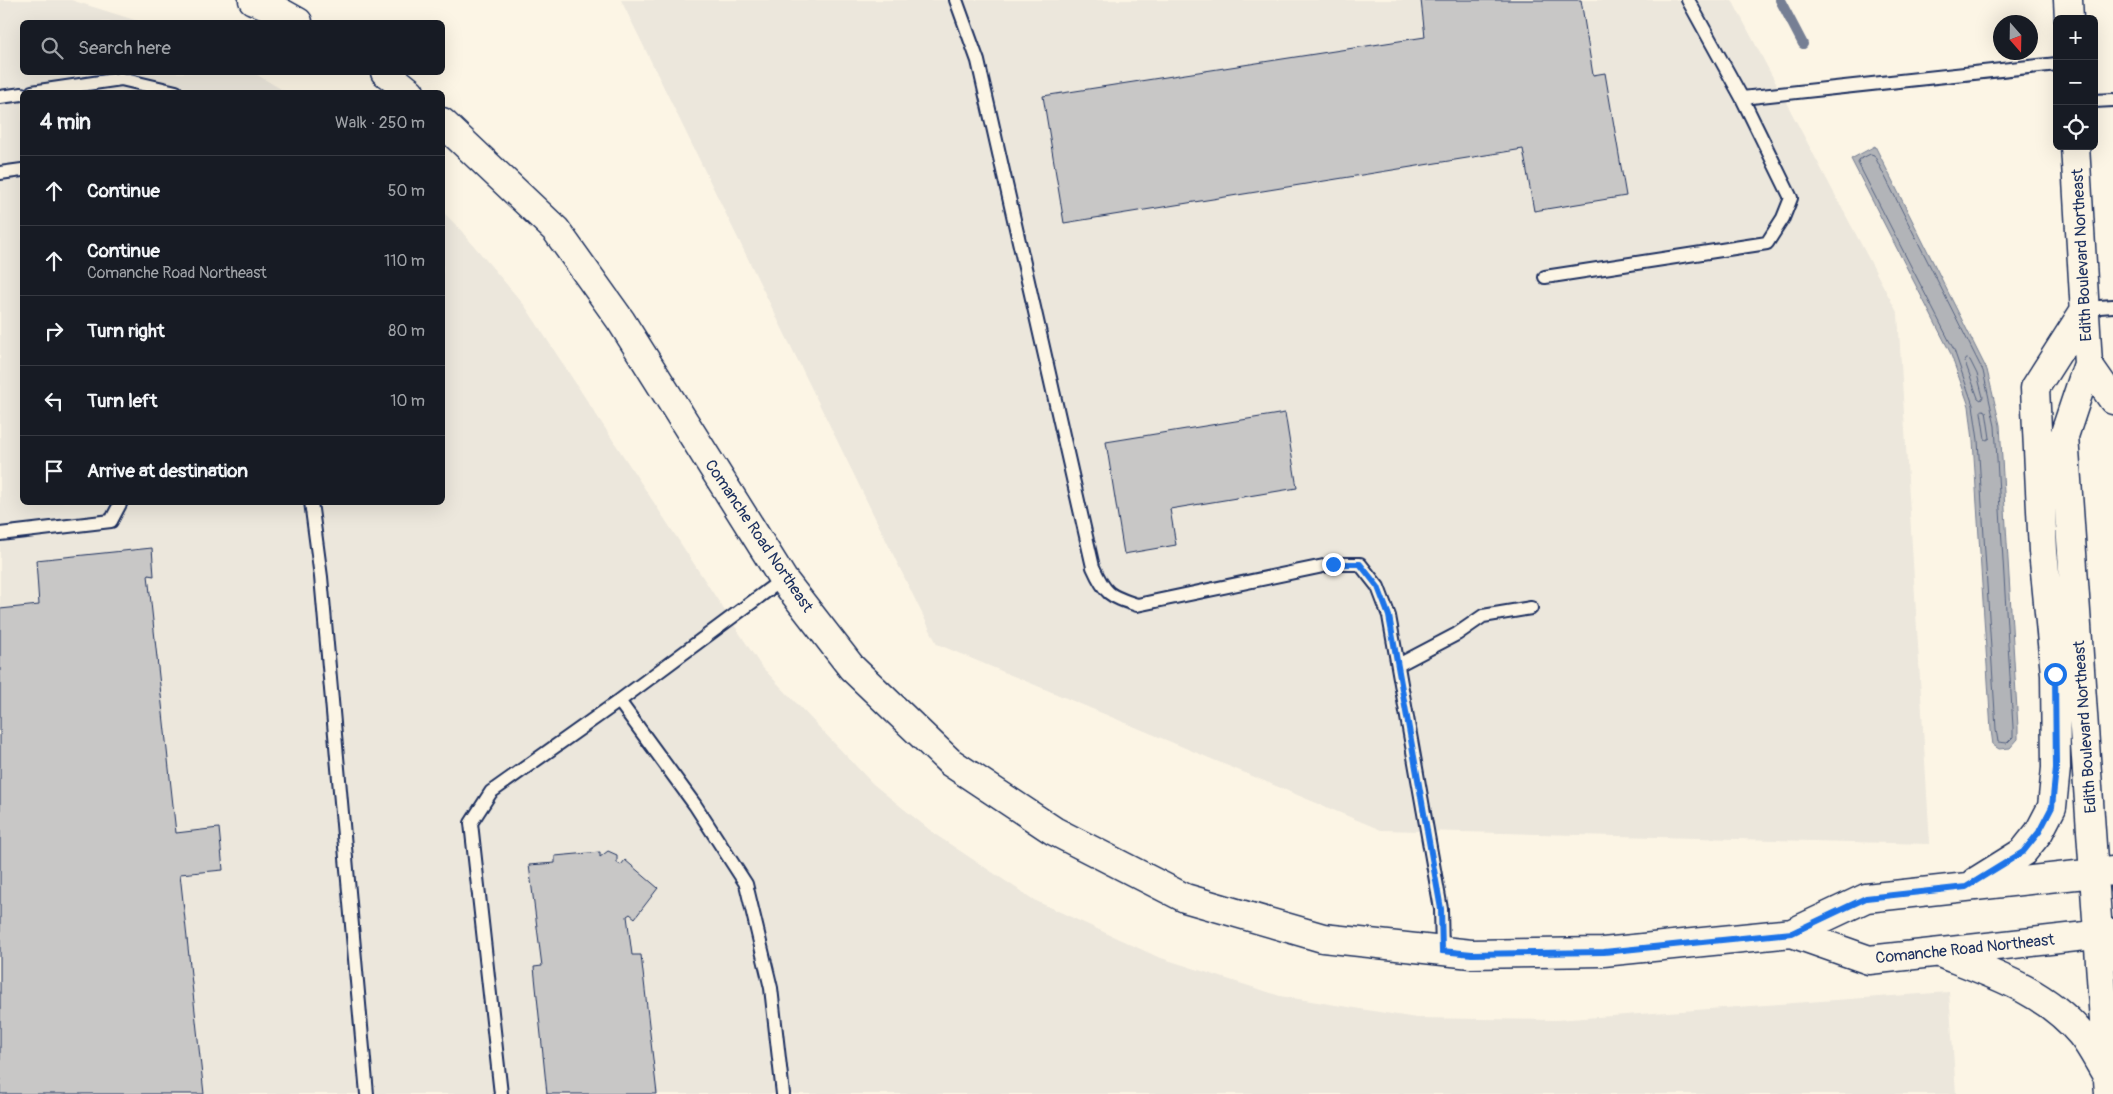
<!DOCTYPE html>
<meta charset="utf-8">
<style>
body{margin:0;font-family:Pangolin,sans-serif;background:#20242c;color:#f1f3f6}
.controls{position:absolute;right:15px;top:15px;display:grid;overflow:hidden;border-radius:8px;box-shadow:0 5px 20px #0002}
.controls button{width:45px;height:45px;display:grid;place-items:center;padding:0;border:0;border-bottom:1px solid #363941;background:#171b24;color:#f1f3f6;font:25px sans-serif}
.compass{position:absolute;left:1993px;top:15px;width:45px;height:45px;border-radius:50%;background:#171b24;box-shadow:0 5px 20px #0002;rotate:160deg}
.stop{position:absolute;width:15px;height:15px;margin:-11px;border:4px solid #1a73e8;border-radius:50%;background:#fff}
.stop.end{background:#1a73e8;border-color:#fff;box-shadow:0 1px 5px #0008}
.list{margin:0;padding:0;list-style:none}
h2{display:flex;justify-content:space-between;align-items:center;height:65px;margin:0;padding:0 20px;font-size:21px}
h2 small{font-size:16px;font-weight:400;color:#9ea1a6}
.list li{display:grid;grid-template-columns:32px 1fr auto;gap:15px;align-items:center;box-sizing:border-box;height:70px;padding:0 20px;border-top:1px solid #363941}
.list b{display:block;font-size:19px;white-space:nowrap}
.list p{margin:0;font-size:16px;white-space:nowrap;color:#9ea1a6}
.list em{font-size:16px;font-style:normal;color:#9ea1a6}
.icon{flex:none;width:28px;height:28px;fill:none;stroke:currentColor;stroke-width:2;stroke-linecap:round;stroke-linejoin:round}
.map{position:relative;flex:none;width:2113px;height:1094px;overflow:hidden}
.search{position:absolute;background:#171b24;box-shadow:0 5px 20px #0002;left:20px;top:20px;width:425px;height:55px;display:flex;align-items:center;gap:12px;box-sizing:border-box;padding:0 18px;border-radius:8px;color:#9ea1a6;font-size:19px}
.panel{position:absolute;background:#171b24;box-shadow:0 5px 20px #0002;left:20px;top:90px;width:425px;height:415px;border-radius:8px}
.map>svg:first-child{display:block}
.built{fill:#ece7dc}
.water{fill:#b2b4b8;stroke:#767f94}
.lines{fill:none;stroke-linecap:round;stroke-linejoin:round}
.shore{stroke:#576482;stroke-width:1}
.stream{stroke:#767f94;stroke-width:10}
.building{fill:#c8c7c6;stroke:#1b2f5e}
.lane-casing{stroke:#1b2f5e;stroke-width:16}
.secondary-casing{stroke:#1b2f5e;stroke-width:31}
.lane{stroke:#fcf5e5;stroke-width:12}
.secondary{stroke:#fcf5e5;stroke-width:28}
.route{stroke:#1a73e8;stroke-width:6}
.labels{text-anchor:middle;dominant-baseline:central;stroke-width:4.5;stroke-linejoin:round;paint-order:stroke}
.street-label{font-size:16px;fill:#1b2f5e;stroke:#fcf5e5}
</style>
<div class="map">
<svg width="2113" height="1094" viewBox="0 0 2113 1094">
<rect width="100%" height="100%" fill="#fcf5e5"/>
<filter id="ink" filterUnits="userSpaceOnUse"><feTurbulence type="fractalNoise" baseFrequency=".02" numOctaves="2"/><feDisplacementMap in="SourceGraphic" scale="10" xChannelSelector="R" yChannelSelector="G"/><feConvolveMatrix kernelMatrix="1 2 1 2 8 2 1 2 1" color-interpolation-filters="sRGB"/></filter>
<g filter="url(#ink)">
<!-- built -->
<path class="built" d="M0,0h71l70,22h-119v50l232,1 32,19h-264v410h420l1,-290 15,15 67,79 236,360 112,118 63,51 98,65 124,57 122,39 136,22 140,2 393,-28 7,102h-1956z
M621,0h1111l166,314 32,530 -549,-14 -444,-186z"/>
<!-- water -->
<path class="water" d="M1875,146l112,224 13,55 18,302v12l-8,9 -11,1 -6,-4 -2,-15 -18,-290 -4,-34 -19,-54 -99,-193z"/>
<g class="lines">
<!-- shore -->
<path class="shore" d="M1871,154l3,1 109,216 12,55 18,301v10l-6,6 -9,-1 -2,-13 -18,-289 -5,-35 -19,-55 -96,-187 1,-3z
M1967,359l3,1 7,14 6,23 -2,3 -3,-2 -13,-36z
M1983,410l3,1 4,27 -3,2 -2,-1 -4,-27z"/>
<!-- stream -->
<path class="stream" d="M1780,0l23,44"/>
</g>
<!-- building -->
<path class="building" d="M1421,0h160l12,75 12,-2 21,123 -92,15 -11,-62 -459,74 -21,-127 382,-59z
M1285,413l12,75 -127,21 6,36 -52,9 -18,-112z
M152,548l2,28 -6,-1 28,258 43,-5 4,42 -43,4 24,220h-204v-485l39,-4 -3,-45z
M608,851l9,4v8l4,2 4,-5 33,28 -23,30 -5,-4 -3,2 5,39h9l16,139h-110l-13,-127 8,-1 -13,-101 26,-2v-7l45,-4v5z"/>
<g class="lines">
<defs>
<path id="lane" d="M956,0l22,61 115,506c12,27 16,29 44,38l196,-41h27l18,23 11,29 52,293 1,42
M1688,0l54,98
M32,92l89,-13 55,13
M0,97l22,-3
M2094,101l19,-1
M0,173l22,-3
M1545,277l222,-34 16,-25 8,-20 -49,-100 315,-34
M2086,308l27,-2
M311,502l10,75 46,517
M0,534l111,-13 10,-19
M1398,665l59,-31 26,-18 48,-8
M619,701l76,104 51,79 25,104 12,106
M501,1094l-30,-271 20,-31 128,-91 164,-122"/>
<path id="secondary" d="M253,0l18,7 27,15
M2068,0l1,19
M385,72l25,20
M442,122l114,108 65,91 162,258 69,89 98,94 104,69 131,67 138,40 148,16 132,-2 189,-19 74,-35 247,-27
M2075,146l13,218 -24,72 45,658
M2088,364l25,36
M1975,882l48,-30 16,-20 13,-25 4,-39 -1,-94 -12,-123 -8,-163 51,-80
M1792,933l77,27 244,-27
M1942,954c51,20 103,37 139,80 10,12 17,27 25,40"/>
</defs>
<!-- lane casing -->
<use href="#lane" class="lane-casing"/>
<!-- secondary casing -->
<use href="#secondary" class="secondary-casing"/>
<!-- lane -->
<use href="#lane" class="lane"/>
<!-- secondary -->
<use href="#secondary" class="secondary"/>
</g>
</g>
<g class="lines" filter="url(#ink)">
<!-- route -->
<path class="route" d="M1333,564h27l18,23 11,29 52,293 1,42 30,3 132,-2 188,-19 74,-35 100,-11 57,-35 16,-20 13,-25 4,-39 -1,-94"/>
</g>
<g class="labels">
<!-- street labels -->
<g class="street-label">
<text transform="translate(2082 255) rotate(-93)">Edith Boulevard Northeast</text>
<text transform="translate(759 536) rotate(56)">Comanche Road Northeast</text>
<text transform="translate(2085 727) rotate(-94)">Edith Boulevard Northeast</text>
<text transform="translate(1965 949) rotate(-6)">Comanche Road Northeast</text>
</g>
</g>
</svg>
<div class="controls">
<button>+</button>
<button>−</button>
<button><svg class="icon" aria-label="locate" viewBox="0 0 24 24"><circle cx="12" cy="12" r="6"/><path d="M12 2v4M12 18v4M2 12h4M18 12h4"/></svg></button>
</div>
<svg class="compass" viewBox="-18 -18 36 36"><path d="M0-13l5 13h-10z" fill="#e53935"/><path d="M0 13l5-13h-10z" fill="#9ea1a6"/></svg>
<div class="stop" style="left:2055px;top:674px"></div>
<div class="stop end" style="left:1333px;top:564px"></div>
<div class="search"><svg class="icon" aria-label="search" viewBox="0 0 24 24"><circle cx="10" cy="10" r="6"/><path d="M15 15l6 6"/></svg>Search here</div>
<section class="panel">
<h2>4 min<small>Walk · 250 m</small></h2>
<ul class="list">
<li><svg class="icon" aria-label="ahead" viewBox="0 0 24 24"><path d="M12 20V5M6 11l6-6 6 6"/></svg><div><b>Continue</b></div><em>50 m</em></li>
<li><svg class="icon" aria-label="ahead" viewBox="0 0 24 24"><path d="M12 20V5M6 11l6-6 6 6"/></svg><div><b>Continue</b><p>Comanche Road Northeast</p></div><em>110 m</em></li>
<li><svg class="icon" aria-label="right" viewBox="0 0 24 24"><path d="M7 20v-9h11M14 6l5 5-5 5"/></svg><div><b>Turn right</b></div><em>80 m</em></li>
<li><svg class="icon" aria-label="left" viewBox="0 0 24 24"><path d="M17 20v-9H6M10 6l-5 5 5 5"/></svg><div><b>Turn left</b></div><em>10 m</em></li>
<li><svg class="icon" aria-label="arrive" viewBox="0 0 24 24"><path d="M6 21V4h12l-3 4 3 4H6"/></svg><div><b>Arrive at destination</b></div></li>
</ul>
</section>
</div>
